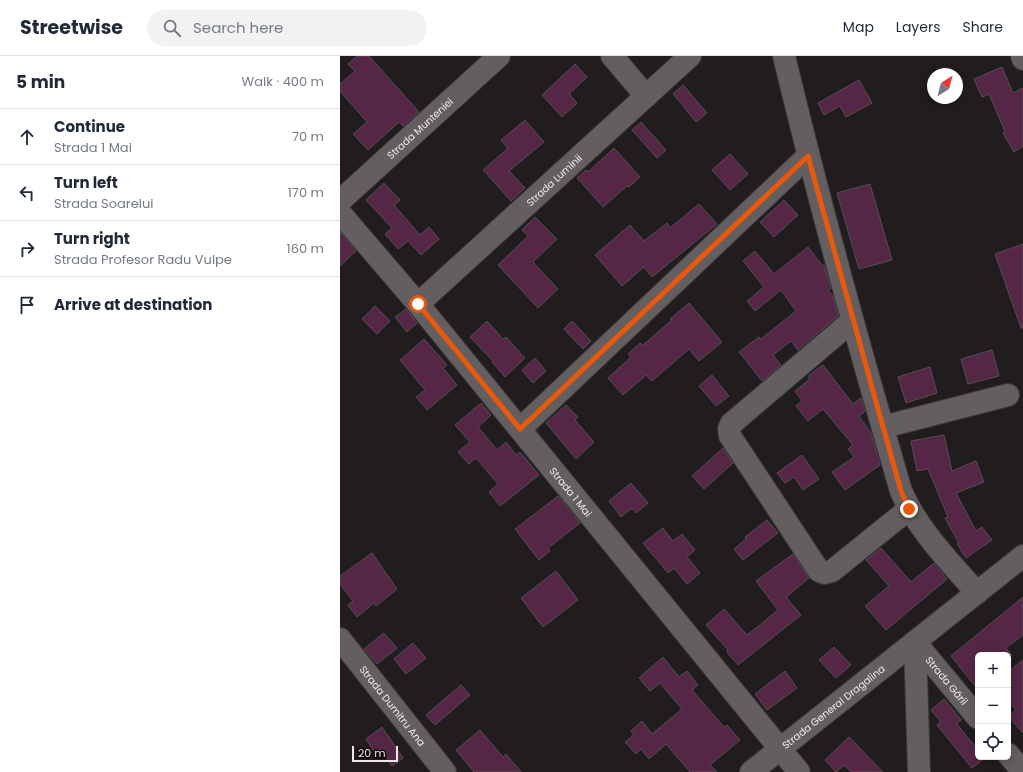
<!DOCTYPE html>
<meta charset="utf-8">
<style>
body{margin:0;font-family:Poppins,sans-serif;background:#f2f2f3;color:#1f2937}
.controls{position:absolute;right:12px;bottom:12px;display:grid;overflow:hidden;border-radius:6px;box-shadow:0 2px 10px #0003}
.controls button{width:36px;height:36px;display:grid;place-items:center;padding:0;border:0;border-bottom:1px solid #e0e1e3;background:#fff;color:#1f2937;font:20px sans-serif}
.compass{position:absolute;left:587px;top:12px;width:36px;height:36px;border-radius:50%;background:#fff;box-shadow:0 2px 10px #0003;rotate:36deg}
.scale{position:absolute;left:12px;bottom:10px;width:46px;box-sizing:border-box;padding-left:4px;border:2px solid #ede9ea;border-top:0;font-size:11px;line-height:14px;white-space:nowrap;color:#ede9ea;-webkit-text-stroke:3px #090708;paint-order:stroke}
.stop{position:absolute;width:12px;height:12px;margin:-9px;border:3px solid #ea580c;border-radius:50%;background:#fff}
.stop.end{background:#ea580c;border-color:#fff;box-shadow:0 1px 4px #0008}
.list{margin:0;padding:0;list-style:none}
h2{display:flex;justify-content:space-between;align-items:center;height:52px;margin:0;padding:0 16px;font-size:17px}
h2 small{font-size:13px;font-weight:400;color:#747a83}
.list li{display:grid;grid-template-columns:26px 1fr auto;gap:12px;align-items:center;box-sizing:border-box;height:56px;padding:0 16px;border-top:1px solid #e0e1e3}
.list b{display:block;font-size:15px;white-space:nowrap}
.list p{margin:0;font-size:13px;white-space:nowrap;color:#747a83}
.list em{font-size:13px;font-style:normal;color:#747a83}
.icon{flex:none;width:22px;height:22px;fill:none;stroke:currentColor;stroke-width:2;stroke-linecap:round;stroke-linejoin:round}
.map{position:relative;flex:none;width:683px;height:716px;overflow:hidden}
header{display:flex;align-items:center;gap:24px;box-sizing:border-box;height:56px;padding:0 20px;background:#fff;border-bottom:1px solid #e0e1e3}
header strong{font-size:19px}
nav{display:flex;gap:22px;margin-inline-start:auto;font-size:14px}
.search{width:280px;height:36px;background:#f2f2f3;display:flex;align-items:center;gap:10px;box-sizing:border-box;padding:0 14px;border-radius:22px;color:#747a83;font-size:15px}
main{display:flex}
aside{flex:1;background:#fff}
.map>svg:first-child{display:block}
.building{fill:#552646;stroke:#544f52}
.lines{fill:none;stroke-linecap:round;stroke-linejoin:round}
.minor-casing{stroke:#3c393a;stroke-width:24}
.minor{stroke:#635e5f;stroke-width:22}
.route{stroke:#ea580c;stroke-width:5}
.labels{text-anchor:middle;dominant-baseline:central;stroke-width:3;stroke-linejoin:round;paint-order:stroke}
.street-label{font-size:10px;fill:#ede9ea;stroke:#090708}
</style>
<header>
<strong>Streetwise</strong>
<div class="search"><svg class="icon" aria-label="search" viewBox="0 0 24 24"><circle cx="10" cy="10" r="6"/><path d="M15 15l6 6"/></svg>Search here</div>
<nav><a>Map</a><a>Layers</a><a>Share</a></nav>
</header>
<main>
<aside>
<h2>5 min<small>Walk · 400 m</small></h2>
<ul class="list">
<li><svg class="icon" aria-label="ahead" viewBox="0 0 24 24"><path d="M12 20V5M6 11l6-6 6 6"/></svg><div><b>Continue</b><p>Strada 1 Mai</p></div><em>70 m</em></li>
<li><svg class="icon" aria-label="left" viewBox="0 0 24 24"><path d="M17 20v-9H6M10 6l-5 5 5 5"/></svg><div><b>Turn left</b><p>Strada Soarelui</p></div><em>170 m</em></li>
<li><svg class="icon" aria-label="right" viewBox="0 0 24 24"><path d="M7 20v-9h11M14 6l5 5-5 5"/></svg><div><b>Turn right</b><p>Strada Profesor Radu Vulpe</p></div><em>160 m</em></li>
<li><svg class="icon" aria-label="arrive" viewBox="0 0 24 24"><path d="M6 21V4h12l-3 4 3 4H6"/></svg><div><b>Arrive at destination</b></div></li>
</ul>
</aside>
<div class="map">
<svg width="683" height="716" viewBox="0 0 683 716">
<rect width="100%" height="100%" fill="#211c1d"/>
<!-- building -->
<path class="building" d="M17,0h12l50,56 -16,14 -4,-4 -31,28 -15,-16 14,-12 -27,-31v-7l15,-13 -7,-7z
M235,8l12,13 -18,17 8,9 -15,14 -20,-22z
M662,11l11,26 10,-5v58l-9,6 -11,-19 2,-2 -16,-37 -7,3 -8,-18z
M519,24l13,23 -26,14 -6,-11 -16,9 -6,-12z
M343,29l24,28 -11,9 -23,-28z
M185,64l19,22 -35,29 16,17 -14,13 -28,-31 25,-22 -7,-8z
M301,66l25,28 -9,8 -25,-28z
M274,92l26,29 -11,10 -2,-1 -24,21 -26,-29 9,-8 2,2z
M390,98l18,20 -18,16 -18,-20z
M44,127l16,17 -6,5 26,30 9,-8 10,12 -18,16 -13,-14 -10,8 -13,-15 7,-6 -26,-28z
M530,128l22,76 -33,9 -22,-76z
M444,144l14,15 -24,22 -14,-15z
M359,148l18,20 -65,53 -8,-10 -22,19 -27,-31 35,-30 14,16 23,-18 3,5z
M195,161l22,22 -24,23 25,27 -20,19 -40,-43 30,-29 -6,-6z
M0,176l16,19 -16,15z
M683,188v84h-2l-26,-74z
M468,191l15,19 1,-1 7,23 -3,2 5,6 5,20 -40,34 -7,-9 -18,14 8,10 -19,16 -23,-29 20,-15 2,2 35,-28 -15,-21 -26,21 -8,-10 17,-14 -21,-26 12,-10 19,23z
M349,247l33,39 -23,19 -10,-12 -37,32 -6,-6 -23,20 -15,-17 23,-21 -3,-3 12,-11 3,2 29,-25 -2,-1z
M35,250l15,15 -13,13 -15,-15z
M66,253l11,14 -10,9 -12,-15z
M147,265l16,18 3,-2 19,21 -20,19 -13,-15 1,-1 -23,-24z
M232,265l19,20 -8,8 -19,-20z
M84,283l23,26 -4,3 14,17 -30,25 -11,-13 9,-7 -25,-30z
M652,294l7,26 -31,8 -7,-25z
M195,302l11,13 -13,12 -11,-13z
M483,309l30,39 8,-6 4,13 -6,5 12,17 9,32 -35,25 -13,-18 22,-15 -6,-8 5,-4 -30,-36 -15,12 -12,-15 6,-5 -7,-10 15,-12 -2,-3z
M590,311l7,26 -31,10 -8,-26z
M372,319l17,21 -13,10 -17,-20z
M141,347l10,12 -13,12 19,23 9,-8 10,13 4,-3 19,23 -39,31 -11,-14 9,-8 -22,-26 -7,6 -11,-12 12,-10 -15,-17z
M226,349l12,12 -3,3 19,22 -18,17 -30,-36z
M604,379l8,36 24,-10 8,21 -28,11 20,38 6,-4 10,13 -26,18 -9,-14 2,-1 -14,-25 3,-1 -20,-48 -11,2 -6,-30z
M383,392l10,15 -29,26 -12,-13z
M462,399l17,24 -16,11 -9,-13 -9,6 -8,-10z
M291,427l17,20 -12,10 -4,-5 -11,9 -12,-16z
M218,440l22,27 -32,25 2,3 -11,9 -24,-31z
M427,464l11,13 -35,27 -9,-11 12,-10 -1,-2z
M323,472l10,13 9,-7 13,16 -8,7 13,16 -13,11 -13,-16 -6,5 -25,-30z
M541,492l30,34 23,-19 13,16 -61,51 -21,-24 24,-20 -23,-26z
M32,497l25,36 -21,17 -2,-3 -17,14 -9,-12 5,-4 -13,-17v-8z
M453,498l16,24 -23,19 15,18 -63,50 -11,-13 1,-2 -22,-25 18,-16 23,26 13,-10 18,-15 -22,-29z
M216,515l22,29 -35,27 -22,-29z
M683,541v38l-17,13 6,7h-34v35l-27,-34z
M44,577l13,15 -20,16 -13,-15z
M73,587l13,15 -20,16 -12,-15z
M494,591l17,18 -15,13 -17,-18z
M323,601l16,20 8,-6 11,14 -6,5 32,37 3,-2 13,15 -30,25 7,7h-27l-24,-28 -17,15 -8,-10 -5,5 -11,-12 9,-7 -3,-4 11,-10 10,13 30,-25 -22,-26 -10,8 -11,-13z
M683,604v73l-15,-17 8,-6 -8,-9v-29z
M445,615l12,17 -30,22 -12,-16z
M121,629l9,10 -35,30 -9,-10z
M604,643l17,21 -5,3 22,27v7l7,1 -13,10 -35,-43 4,-3 -10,-12z
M42,671l21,31 -11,8 -12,-17 -5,4 -9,-14z
M140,674l23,27 3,-3 15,18h-47l-18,-22z
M509,681l34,35h-32l-7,-7 -8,7 -11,-12z"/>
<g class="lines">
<defs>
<g id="minor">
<path d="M272,0l34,40"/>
<path d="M444,0c35,146 75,291 117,435 17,39 48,70 76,102"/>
<path d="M682,0l1,3"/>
<path id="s1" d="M0,145l159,-145"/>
<path id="s2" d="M0,157l78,91 381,468"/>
<path id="s3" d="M78,248l272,-248"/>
<path d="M512,265l-121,103 -2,5 1,7 89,135 6,2 7,-2 77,-62"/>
<path d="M543,371l125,-32"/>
<path d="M180,373l288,-273"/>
<path id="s4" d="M0,583l105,133"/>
<path d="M575,586l4,130"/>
<path id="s5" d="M575,586l63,76"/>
<path d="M668,698l15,18"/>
<path id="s6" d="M411,716l272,-216"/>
</g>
</defs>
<!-- minor casing -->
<use href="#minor" class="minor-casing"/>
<!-- minor -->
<use href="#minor" class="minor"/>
</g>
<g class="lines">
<!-- route -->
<path class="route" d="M78,248l102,125 288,-273 75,271 18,64 8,18"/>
</g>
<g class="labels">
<!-- street labels -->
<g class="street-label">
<text stroke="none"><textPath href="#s1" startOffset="108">Strada Munteniei</textPath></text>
<text stroke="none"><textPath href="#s3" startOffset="184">Strada Luminii</textPath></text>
<text stroke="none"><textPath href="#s2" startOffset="362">Strada 1 Mai</textPath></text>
<text stroke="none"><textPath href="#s5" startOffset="50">Strada Gării</textPath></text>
<text stroke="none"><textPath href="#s4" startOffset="85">Strada Dumitru Ana</textPath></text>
<text stroke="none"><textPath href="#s6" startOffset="105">Strada General Dragalina</textPath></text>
</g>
</g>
</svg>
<div class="controls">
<button>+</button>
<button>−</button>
<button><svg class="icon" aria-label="locate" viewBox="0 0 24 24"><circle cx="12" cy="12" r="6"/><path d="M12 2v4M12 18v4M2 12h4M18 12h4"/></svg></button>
</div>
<svg class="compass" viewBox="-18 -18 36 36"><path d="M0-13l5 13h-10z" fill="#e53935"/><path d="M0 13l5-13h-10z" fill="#747a83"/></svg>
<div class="scale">20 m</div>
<div class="stop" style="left:78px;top:248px"></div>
<div class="stop end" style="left:569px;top:453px"></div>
</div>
</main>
